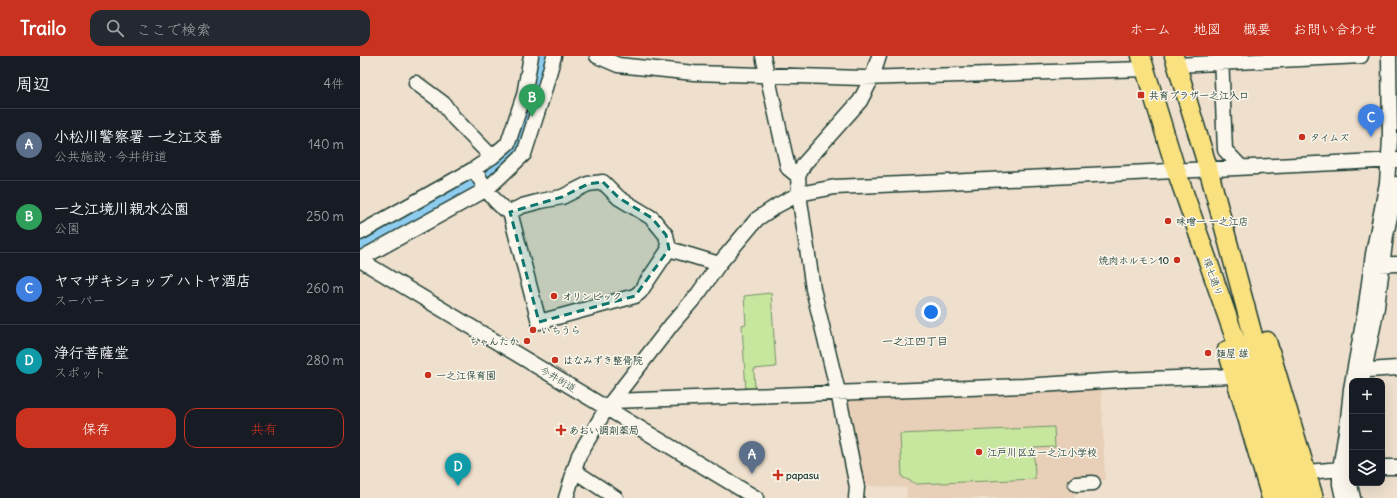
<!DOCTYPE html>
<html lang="ja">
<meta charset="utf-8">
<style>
body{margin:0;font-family:Delius,"Klee One",sans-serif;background:#242831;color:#f1f3f6}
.controls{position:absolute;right:12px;bottom:12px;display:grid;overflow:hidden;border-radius:8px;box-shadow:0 4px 16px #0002}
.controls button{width:36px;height:36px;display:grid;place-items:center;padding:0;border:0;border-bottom:1px solid #363941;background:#171b24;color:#f1f3f6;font:20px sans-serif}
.you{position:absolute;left:571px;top:256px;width:14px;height:14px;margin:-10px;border:3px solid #fff;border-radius:50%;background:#1a73e8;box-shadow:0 0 0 6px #1a73e833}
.badge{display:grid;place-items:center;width:26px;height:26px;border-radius:50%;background:#c8321e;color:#fff;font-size:13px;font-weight:700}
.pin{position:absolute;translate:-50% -33px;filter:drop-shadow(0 1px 2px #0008)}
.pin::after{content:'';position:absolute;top:21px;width:14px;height:12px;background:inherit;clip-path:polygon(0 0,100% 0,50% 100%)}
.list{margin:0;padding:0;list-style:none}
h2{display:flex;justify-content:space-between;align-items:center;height:52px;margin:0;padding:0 16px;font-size:17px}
h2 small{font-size:13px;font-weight:400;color:#9ea1a6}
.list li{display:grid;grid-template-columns:26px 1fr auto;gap:12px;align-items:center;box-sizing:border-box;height:72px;padding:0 16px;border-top:1px solid #363941}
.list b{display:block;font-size:15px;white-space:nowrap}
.list p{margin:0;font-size:13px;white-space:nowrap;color:#9ea1a6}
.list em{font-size:13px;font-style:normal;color:#9ea1a6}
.actions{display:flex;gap:8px;padding:12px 16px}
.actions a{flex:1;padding:9px 0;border:1px solid #c8321e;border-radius:12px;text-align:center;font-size:14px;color:#c8321e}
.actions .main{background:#c8321e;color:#fff}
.icon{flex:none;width:22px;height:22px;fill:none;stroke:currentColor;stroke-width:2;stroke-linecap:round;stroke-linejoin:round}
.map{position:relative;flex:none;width:1037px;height:442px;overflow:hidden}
header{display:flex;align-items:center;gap:24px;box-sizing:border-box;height:56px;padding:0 20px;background:#c8321e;color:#fff}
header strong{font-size:19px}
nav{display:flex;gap:22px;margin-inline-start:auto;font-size:14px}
.search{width:280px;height:36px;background:#242831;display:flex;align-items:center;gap:10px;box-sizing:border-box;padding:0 14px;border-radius:12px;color:#9ea1a6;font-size:15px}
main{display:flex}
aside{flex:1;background:#171b24}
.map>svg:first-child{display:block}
.built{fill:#e7d0b7}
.green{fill:#c8e79e;stroke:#749269}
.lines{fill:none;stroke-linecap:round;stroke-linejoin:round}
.river{stroke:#8fcdf0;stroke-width:21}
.minor-casing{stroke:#1f3d34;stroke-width:17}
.major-casing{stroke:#1f3d34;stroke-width:21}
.minor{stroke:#fbf7ec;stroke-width:14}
.major{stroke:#fae180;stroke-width:18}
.marked{fill:#0f766e;fill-opacity:0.2;stroke:#0f766e;stroke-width:3;stroke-dasharray:8 5;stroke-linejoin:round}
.poi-dot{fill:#c8321e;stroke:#fbf7ec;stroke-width:1.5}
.labels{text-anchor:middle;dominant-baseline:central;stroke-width:3;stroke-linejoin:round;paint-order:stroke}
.poi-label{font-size:10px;font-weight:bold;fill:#1f3d34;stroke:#fbf7ec;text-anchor:start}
.street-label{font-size:10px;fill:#1f3d34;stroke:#fbf7ec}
.neighbourhood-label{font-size:11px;font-weight:bold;fill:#1f3d34;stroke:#fbf7ec}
</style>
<header>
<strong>Trailo</strong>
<div class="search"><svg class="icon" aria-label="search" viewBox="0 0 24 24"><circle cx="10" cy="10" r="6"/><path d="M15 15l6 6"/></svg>ここで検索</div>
<nav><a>ホーム</a><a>地図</a><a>概要</a><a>お問い合わせ</a></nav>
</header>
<main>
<aside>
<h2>周辺<small>4件</small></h2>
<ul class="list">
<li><span class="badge" style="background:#5c6f8a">A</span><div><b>小松川警察署 一之江交番</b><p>公共施設 · 今井街道</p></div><em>140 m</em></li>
<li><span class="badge" style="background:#2e9e5b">B</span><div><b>一之江境川親水公園</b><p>公園</p></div><em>250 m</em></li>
<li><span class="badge" style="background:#3f7fe0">C</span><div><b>ヤマザキショップ ハトヤ酒店</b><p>スーパー</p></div><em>260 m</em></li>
<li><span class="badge" style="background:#0f9aa8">D</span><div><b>浄行菩薩堂</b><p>スポット</p></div><em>280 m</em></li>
</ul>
<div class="actions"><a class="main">保存</a><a>共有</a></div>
</aside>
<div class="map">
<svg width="1037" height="442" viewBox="0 0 1037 442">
<rect width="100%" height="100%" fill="#efe0cd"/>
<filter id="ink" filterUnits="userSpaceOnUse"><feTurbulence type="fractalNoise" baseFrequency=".025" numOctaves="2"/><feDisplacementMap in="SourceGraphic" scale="8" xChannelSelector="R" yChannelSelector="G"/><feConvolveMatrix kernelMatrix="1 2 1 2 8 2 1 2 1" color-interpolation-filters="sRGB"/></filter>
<g filter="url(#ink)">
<!-- built -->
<path class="built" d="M741,331l4,93 -31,2 1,16h-169l1,-10 -47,-3 -15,-83 3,-3z"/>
<!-- green -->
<path class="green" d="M175,0l22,3 -24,89 -39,39 -9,-18 12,-10z
M111,122l9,15 -115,56 -5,-3v-8z
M411,237l5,74 -22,2 1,23h-9l-4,-67 4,-1 -2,-28z
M694,371l1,20 -21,1 1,31 -118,5 -15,-7 -2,-43z"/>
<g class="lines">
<!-- river -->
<path class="river" d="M0,189l129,-70 16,-12 13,-23 24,-84"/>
<defs>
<path id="minor" d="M237,0l21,9 76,8 169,5 282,-9
M403,0l25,112 10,8
M861,0l4,94 16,17
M816,9l185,-9
M56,27l27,20 11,15 38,39
M114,113c8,14 22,38 36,43l12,-6 19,-5 21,-4 26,-13 15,-2 16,16 33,20 14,17 3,14 50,15
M150,156l29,110 96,-26 5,-4 29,-43
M0,177l114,-64 18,-12 16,-14 16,-48 7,-39
M0,203l127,-70 37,-35 19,-59 11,-39
M0,204l396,238
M1013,209l24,-1
M995,315l42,-3
M1002,325l15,-74 9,-72 11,-51
M252,345l412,-15 95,-6 115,-4
M992,401l-2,28 3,13
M1022,411h15
M213,414l43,28
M947,416l45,-4
M716,428l17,-1
M206,442l13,-43 27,-46 66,-85 26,-30 21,-30 38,-45 21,-14 21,-11 36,-7 112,-5 450,-22
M496,442l1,-11 -19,-95 -25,-103 -14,-95 -1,-18 6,-12 56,-63 12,-23 7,-22
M983,442l-3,-14v-15l8,-50 3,-30 14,-77 8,-58 14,-71 3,-43 -1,-84"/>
<path id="major" d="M781,0l35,114 75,214 35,114
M814,0l34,112 57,212 35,118
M907,285l47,157
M867,294l44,148"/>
</defs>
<!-- minor casing -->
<use href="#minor" class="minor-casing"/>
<!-- major casing -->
<use href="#major" class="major-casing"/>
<!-- minor -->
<use href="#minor" class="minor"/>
<!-- major -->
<use href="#major" class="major"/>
</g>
</g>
<!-- marked area -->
<path class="marked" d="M243,126l16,16 33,20 14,17 3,14 -34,47 -96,26 -29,-110 52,-15 26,-13z"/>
<!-- markers -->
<g class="poi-dot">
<rect x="777" y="35" width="8" height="8" rx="2"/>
<circle cx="942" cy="81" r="4"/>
<circle cx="808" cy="165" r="4"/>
<circle cx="817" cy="204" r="4"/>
<circle cx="194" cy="240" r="4"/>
<circle cx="173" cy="274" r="4"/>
<circle cx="167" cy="285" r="4"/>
<circle cx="848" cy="297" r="4"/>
<circle cx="195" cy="304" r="4"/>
<circle cx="68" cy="319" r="4"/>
<path d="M199 368h4v4h4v4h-4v4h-4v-4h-4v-4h4z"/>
<circle cx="619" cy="396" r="4"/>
<path d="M416 413h4v4h4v4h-4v4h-4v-4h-4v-4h4z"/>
</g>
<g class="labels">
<!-- poi labels -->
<g class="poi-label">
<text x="789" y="39">共育プラザ一之江入口</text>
<text x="950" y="81">タイムズ</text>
<text x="816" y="165">味噌一 一之江店</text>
<text x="809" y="204" text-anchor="end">焼肉ホルモン10</text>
<text x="202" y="240">オリンピック</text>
<text x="181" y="274">いちうら</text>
<text x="159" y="285" text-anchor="end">ちゃんたか</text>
<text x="856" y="297">麺屋 雄</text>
<text x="203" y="304">はなみずき整骨院</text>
<text x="76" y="319">一之江保育園</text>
<text x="209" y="374">あおい調剤薬局</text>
<text x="627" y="396">江戸川区立一之江小学校</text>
<text x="426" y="419">papasu</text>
</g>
<!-- street labels -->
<g class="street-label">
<text transform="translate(853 221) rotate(71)">環七通り</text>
<text transform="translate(198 323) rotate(31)">今井街道</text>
</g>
<!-- neighbourhood labels -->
<g class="neighbourhood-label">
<text x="555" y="285">一之江四丁目</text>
</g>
</g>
</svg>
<div class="controls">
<button>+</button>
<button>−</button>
<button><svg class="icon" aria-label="layers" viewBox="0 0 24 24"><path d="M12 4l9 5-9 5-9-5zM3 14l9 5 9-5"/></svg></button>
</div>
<div class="you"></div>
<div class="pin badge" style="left:392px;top:418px;background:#5c6f8a">A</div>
<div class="pin badge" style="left:172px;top:61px;background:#2e9e5b">B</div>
<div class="pin badge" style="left:1011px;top:81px;background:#3f7fe0">C</div>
<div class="pin badge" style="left:98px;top:430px;background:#0f9aa8">D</div>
</div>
</main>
